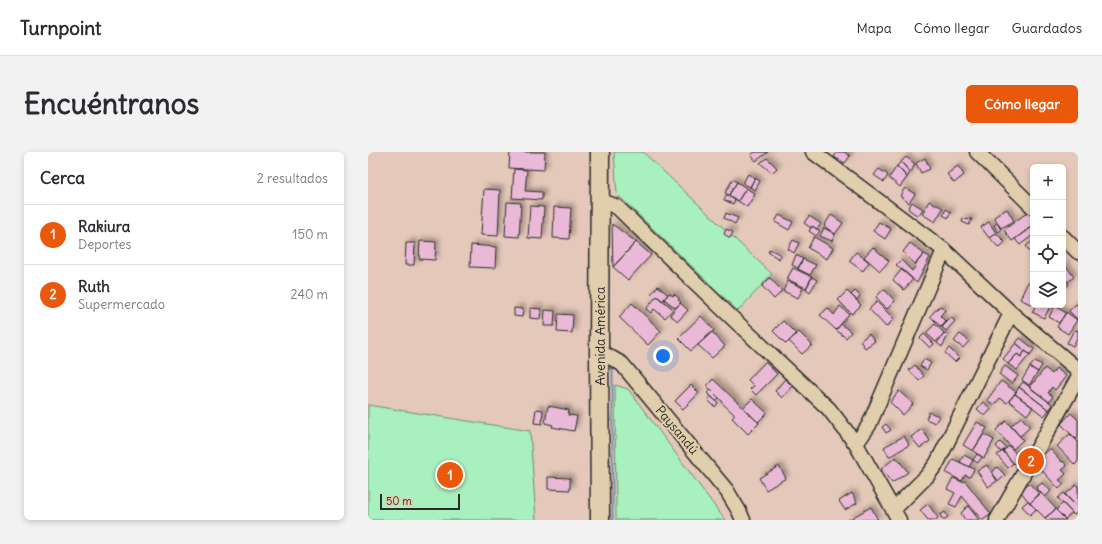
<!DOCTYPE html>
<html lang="es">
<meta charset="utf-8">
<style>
body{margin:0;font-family:Delius,sans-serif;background:#f2f2f3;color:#2b2b33}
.controls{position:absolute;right:12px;top:12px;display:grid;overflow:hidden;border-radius:6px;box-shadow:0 2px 6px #0003}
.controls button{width:36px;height:36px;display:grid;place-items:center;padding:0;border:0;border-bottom:1px solid #e1e1e2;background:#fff;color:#2b2b33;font:20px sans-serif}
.scale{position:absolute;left:12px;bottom:10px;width:80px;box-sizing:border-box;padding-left:4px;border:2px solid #2b2b2b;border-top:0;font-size:11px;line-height:14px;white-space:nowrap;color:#2b2b2b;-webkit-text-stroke:3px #e1ceac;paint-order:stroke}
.you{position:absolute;left:295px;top:204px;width:14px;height:14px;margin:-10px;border:3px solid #fff;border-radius:50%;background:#1a73e8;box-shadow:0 0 0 6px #1a73e833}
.badge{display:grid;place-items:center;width:26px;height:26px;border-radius:50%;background:#ea580c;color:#fff;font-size:13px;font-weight:700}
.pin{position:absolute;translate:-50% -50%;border:2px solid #fff;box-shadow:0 1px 4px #0006}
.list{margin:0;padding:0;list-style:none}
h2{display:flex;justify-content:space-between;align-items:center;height:52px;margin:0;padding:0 16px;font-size:17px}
h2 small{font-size:13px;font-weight:400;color:#7c7c81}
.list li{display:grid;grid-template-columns:26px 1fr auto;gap:12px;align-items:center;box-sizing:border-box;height:60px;padding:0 16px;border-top:1px solid #e1e1e2}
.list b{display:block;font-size:15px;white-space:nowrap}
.list p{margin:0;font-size:13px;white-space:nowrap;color:#7c7c81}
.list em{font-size:13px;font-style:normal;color:#7c7c81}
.icon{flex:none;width:22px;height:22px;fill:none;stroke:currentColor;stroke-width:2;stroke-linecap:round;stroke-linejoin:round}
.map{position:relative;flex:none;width:710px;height:368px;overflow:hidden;border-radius:6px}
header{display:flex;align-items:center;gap:24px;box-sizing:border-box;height:56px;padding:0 20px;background:#fff;border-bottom:1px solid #e1e1e2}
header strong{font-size:19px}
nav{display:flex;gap:22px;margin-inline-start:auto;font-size:14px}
.intro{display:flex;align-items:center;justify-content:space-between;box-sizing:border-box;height:96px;padding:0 24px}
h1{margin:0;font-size:28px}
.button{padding:10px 18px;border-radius:6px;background:#ea580c;color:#fff;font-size:14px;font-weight:700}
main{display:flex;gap:24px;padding:0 24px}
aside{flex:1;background:#fff;border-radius:6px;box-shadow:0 2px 6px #0003}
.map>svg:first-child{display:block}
.green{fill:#a8f0bd;stroke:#6a8e74}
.water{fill:#90c7ee;stroke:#6889a0}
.building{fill:#ebb9d8;stroke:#2b2b2b;filter:url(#shadow)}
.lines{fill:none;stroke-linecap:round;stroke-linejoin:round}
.minor-casing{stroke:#2b2b2b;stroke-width:17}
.major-casing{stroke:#2b2b2b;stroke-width:21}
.minor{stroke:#e1ceac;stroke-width:14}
.major{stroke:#e1ceac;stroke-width:18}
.labels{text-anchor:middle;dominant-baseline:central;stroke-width:4;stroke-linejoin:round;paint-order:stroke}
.street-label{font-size:13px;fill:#2b2b2b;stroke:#e1ceac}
</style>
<header>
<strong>Turnpoint</strong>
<nav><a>Mapa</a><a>Cómo llegar</a><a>Guardados</a></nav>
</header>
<div class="intro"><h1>Encuéntranos</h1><a class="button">Cómo llegar</a></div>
<main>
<aside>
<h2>Cerca<small>2 resultados</small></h2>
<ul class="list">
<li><span class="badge">1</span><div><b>Rakiura</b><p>Deportes</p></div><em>150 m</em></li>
<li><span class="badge">2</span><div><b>Ruth</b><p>Supermercado</p></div><em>240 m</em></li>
</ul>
</aside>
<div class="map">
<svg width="710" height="368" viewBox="0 0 710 368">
<defs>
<filter id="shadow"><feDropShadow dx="3.5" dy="-3.5" stdDeviation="2" flood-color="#0004"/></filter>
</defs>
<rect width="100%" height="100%" fill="#e4c8b9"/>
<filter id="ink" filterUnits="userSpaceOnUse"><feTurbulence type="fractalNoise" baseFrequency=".025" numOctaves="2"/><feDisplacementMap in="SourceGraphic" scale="8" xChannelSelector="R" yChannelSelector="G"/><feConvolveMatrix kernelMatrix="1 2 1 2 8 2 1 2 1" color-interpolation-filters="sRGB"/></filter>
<g filter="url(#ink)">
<!-- green -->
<path class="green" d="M246,0h29l129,122 -34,37 -121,-117z
M247,233l13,4 97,131h-109z
M0,253l162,26 6,89h-168z"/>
<!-- water -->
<path class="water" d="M244,213h1v155h-1z"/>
<!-- building -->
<path class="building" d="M142,0h35l-1,18 -35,-2z
M387,0h13l-12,9 -5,-6z
M469,0h7l6,4 -5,7 -11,-6z
M538,5l9,7 -4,8 -10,-10z
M399,6l10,10 -5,5 -12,-10z
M557,6l5,11 -9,4 -5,-10z
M533,10l9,10 -3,5 -10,-11z
M529,14l10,11 -7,10 -11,-9z
M590,14l6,9 -10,8 -7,-9z
M146,17l13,1 -2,21 17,1v8l-30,-2z
M511,17l9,6 -4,7 -10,-7z
M380,22l7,4 -5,9 -7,-4z
M387,26l5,3 -5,9 -5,-3z
M365,27l4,3 -8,13 -4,-2z
M369,30l9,6 -8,13 -9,-6z
M378,36l9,6 -8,13 -9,-6z
M537,36l10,6 -6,9 -9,-7z
M116,37l16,1 -2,46 -17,-1z
M358,43l9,5 -2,4 -9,-4z
M561,49l14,7 -8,14 -13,-8z
M139,50l14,1 -2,34 -14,-1z
M544,50l11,7 -5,7 -10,-7z
M162,54l14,1 -2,32 -14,-1z
M186,55l17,1 -2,31 -16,-1z
M578,57l5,3 -3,6 -5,-3z
M639,57l7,12 -13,7 -7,-11z
M660,60l5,7v7l-21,15 -8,-11z
M358,61l12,5 -3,6 -11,-6z
M411,63l14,7 -4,8 -14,-8z
M463,63l12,8 -8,11 -11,-8z
M441,64l12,8 -4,5 -5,-3 -1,2 -7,-5z
M595,66l5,2 1,-1h3l-3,6 -7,-3z
M511,70l12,7 -6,10 -12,-8z
M621,70l7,11 -7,5 -8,-11z
M629,71l4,7 -3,2 -4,-7z
M244,72l24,18 -23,25z
M444,74l8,5 -4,5 -7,-5z
M664,74l1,2v7l-13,10 -5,-6z
M456,76l11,6 -3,7 -12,-5z
M358,77l7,3 -3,6 -6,-4z
M628,81l9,9 -6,6 -9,-10z
M446,85l19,11 -6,11 -19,-11z
M425,88l6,3 -5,10 -6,-4z
M52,89l16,1 -1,18 -16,-1z
M665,89v15l-7,-10z
M268,90l15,13 -23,25 -15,-13z
M38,91h9l-1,22h-9z
M542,91l14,11 -9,10 -12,-12z
M103,93l25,2 -1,21 -25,-1z
M505,95l16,14 -9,10 -16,-14z
M402,97l11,6 -2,4 -11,-7z
M488,100l13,10 -6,9 -14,-10z
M556,102l6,3 -13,26 -21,-18 5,-5 11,11 4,-5 -1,-1z
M428,103l7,4 -5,9 -6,-3z
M435,107l13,6 -6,10 -12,-6z
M695,110l11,15 -6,5 -5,-7z
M425,116l19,9 -6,11 -19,-9z
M534,117l11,10 -9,11 -11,-10z
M665,124v27l-1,2 -12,-6 7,-15z
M444,125l5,3 -7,12 -4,-3z
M402,126l12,13 -8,8 -12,-13z
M695,128l6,4 -6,7z
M420,129l15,7 -5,10 -15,-7z
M290,134l10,9 -6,6 -5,-5 -2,2 -4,-4z
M516,137l11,12 -8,8 -11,-12z
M479,139l14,14 -9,9 -14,-14z
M487,139l5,5 -3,4 -6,-5z
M301,141l4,3 1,-2 5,4 -1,2 3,2 -5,6 -12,-9z
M289,144l16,13 -8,9 -11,-9 -3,4 -5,-4z
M509,150l17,17 -8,8 -17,-18z
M264,151l29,28 -13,14 -29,-28z
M312,151l8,7 -10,11 -8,-6z
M708,152l2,2v14l-9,-9z
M668,153h15l-7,13 -12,-6z
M472,154l9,8 -13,16 -16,-15 8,-7 6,7z
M572,154l5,4 -5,6 6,6 -5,5 -11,-11z
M687,154l11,7 -7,10 -10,-6z
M146,156l9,1 -1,8 -8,-1z
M162,156l11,1 -1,10 -10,-1z
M177,158l10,1 -1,15h-10z
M698,160l11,8 -9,14 -11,-7z
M190,162l15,1 -1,18 -15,-1z
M333,164l13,14 -23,21 -13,-13z
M583,166l4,3 -9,10 -4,-4z
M415,169l13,13 -10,10 -13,-13z
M473,172l10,8 -5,6 -10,-8z
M567,172l9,9 -8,9 -10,-9z
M706,178l4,1v5l-5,10 -6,-3z
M344,180l13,14 -13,12 -14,-13z
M431,180l13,13 -10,9 -13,-13z
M577,181l3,2 -6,12 -5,-4z
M501,182l6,7 -10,7 -5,-7z
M556,182l10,10 -4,4 -10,-10z
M592,182l9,7 -6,7 -9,-7z
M652,186l14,11 -4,6 -14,-12z
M648,191l9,8 -4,6 -4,-3 -9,10 -5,-5z
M581,196l10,10 -4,4 -10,-9z
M657,199l5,3 -13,16 -9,-6 9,-10 4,3z
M556,207l7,4 -4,7 -7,-4z
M667,209l7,4 -4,7 -8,-5z
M397,210l12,12 -21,21 -6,-6 4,-3 -6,-6z
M547,213l9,11 -5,5 -10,-11z
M637,214l13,10 -6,8 -13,-10z
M662,215l8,5 -9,13 -7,-5z
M677,216l7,6 4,-6 10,8 -11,14 -3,-3 -4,6 5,3 -4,6 -20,-15 4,-5h1z
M345,227l46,44 -11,11 -16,-16 3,-3 -13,-12 1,-1 -16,-16z
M417,227l8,7 -11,12 -7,-7z
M633,229l15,11 -9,11 -7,-5 -6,7 -7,-5z
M655,230l29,22 -3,6 -30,-23z
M323,233l8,8 -16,16 -8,-8z
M651,235l30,23 -5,6 -29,-22z
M343,238l8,8 -3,3 -9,-8z
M531,239l14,13 -10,11 -13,-13z
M647,242l18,13 -6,8 -18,-14z
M343,244l7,7 -3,4 -7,-7z
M384,247l15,14 -9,9 -15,-14z
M615,250l8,7 -6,7 -8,-7z
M180,254l21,4 -1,5 9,1 -3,15 -22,-4 1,-2 -8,-2z
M168,257l7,1 -1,14 -8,-1z
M561,260l10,4 -4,7 -9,-4z
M703,261l7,7v17l-2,2 -15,-15z
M653,265l9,10 -10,9 -9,-10z
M638,269l17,19 -10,9 -17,-19z
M609,270l10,6 -14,23 -10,-6z
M518,272l5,6 -5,3 -4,-6z
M554,277l8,12 -10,7 -9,-11z
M616,282l10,6 -10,18 -11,-7z
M702,282l8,8v19l-3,4 -18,-19z
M536,284l5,9 -20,12 -5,-10z
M632,290l6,6 -5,4 -5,-6z
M641,294l11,12 -6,6 -11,-13z
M682,297l12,13 1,-1 4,5 -5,4 4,4 -7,6 5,4 -5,5 -22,-24 8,-7 -3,-2z
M635,299l10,12 -5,5 -11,-13z
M609,302l5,3 -4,6 -5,-3z
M596,303l9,5 -4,7 -9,-5z
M528,305l12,15 -16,11 -11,-14z
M585,307l21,10 -4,8 -5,-2 -3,6 -16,-8z
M619,313l10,16 -9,6 -11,-16z
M411,314l7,12 -20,12 -7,-12z
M629,315l8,8 -6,6 -7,-8z
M180,325l22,1v12l-22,-1z
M585,326l9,4 3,-1 26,33 -8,6h-1l-20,-24 -6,11 -7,-3 6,-11 -8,-4z
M661,331l10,11 -9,9 -10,-12z
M674,331l9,8 -6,6 -9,-9z
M708,333l2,1v22l-13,-13z
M484,341l5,10 -12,7 -6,-9z
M673,341l15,16 -11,9 -15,-15z
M696,341l14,15v4l-4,3 -16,-17z
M660,349l8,8 -6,6 -8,-9z
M695,351l9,10 -7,6 -9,-9z
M560,352l10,14 -2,2h-8l-8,-10z
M600,354l11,14h-14l-4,-7z
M503,355l7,13h-30z
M688,357v1l10,10h-20l-1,-2z
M577,360l3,5 -5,3 -3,-5z"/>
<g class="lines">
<defs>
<path id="minor" d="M445,0l131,98 67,63 67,57
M609,0l56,55
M232,53l10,-1 7,3 112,108 100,94 27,35 43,76
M695,85l15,15
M231,199l23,13 105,127 12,20 4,9
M488,292l13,-19 75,-175
M525,358l34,-34 10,-13 74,-150
M629,368l81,-142"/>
<path id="major" d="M232,0l-1,199 1,169"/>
</defs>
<!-- minor casing -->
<use href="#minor" class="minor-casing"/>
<!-- major casing -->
<use href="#major" class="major-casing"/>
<!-- minor -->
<use href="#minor" class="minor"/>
<!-- major -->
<use href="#major" class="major"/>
</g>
</g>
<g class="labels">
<!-- street labels -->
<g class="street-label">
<text transform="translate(232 184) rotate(-90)">Avenida América</text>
<text transform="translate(309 278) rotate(50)">Paysandú</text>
</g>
</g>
</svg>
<div class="controls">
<button>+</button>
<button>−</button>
<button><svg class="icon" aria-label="locate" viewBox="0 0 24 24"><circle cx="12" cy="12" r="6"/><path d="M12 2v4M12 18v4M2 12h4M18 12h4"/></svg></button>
<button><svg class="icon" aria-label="layers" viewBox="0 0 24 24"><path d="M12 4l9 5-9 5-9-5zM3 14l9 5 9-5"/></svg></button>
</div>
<div class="scale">50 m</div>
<div class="you"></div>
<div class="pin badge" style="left:82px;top:323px">1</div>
<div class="pin badge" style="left:663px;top:309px">2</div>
</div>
</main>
